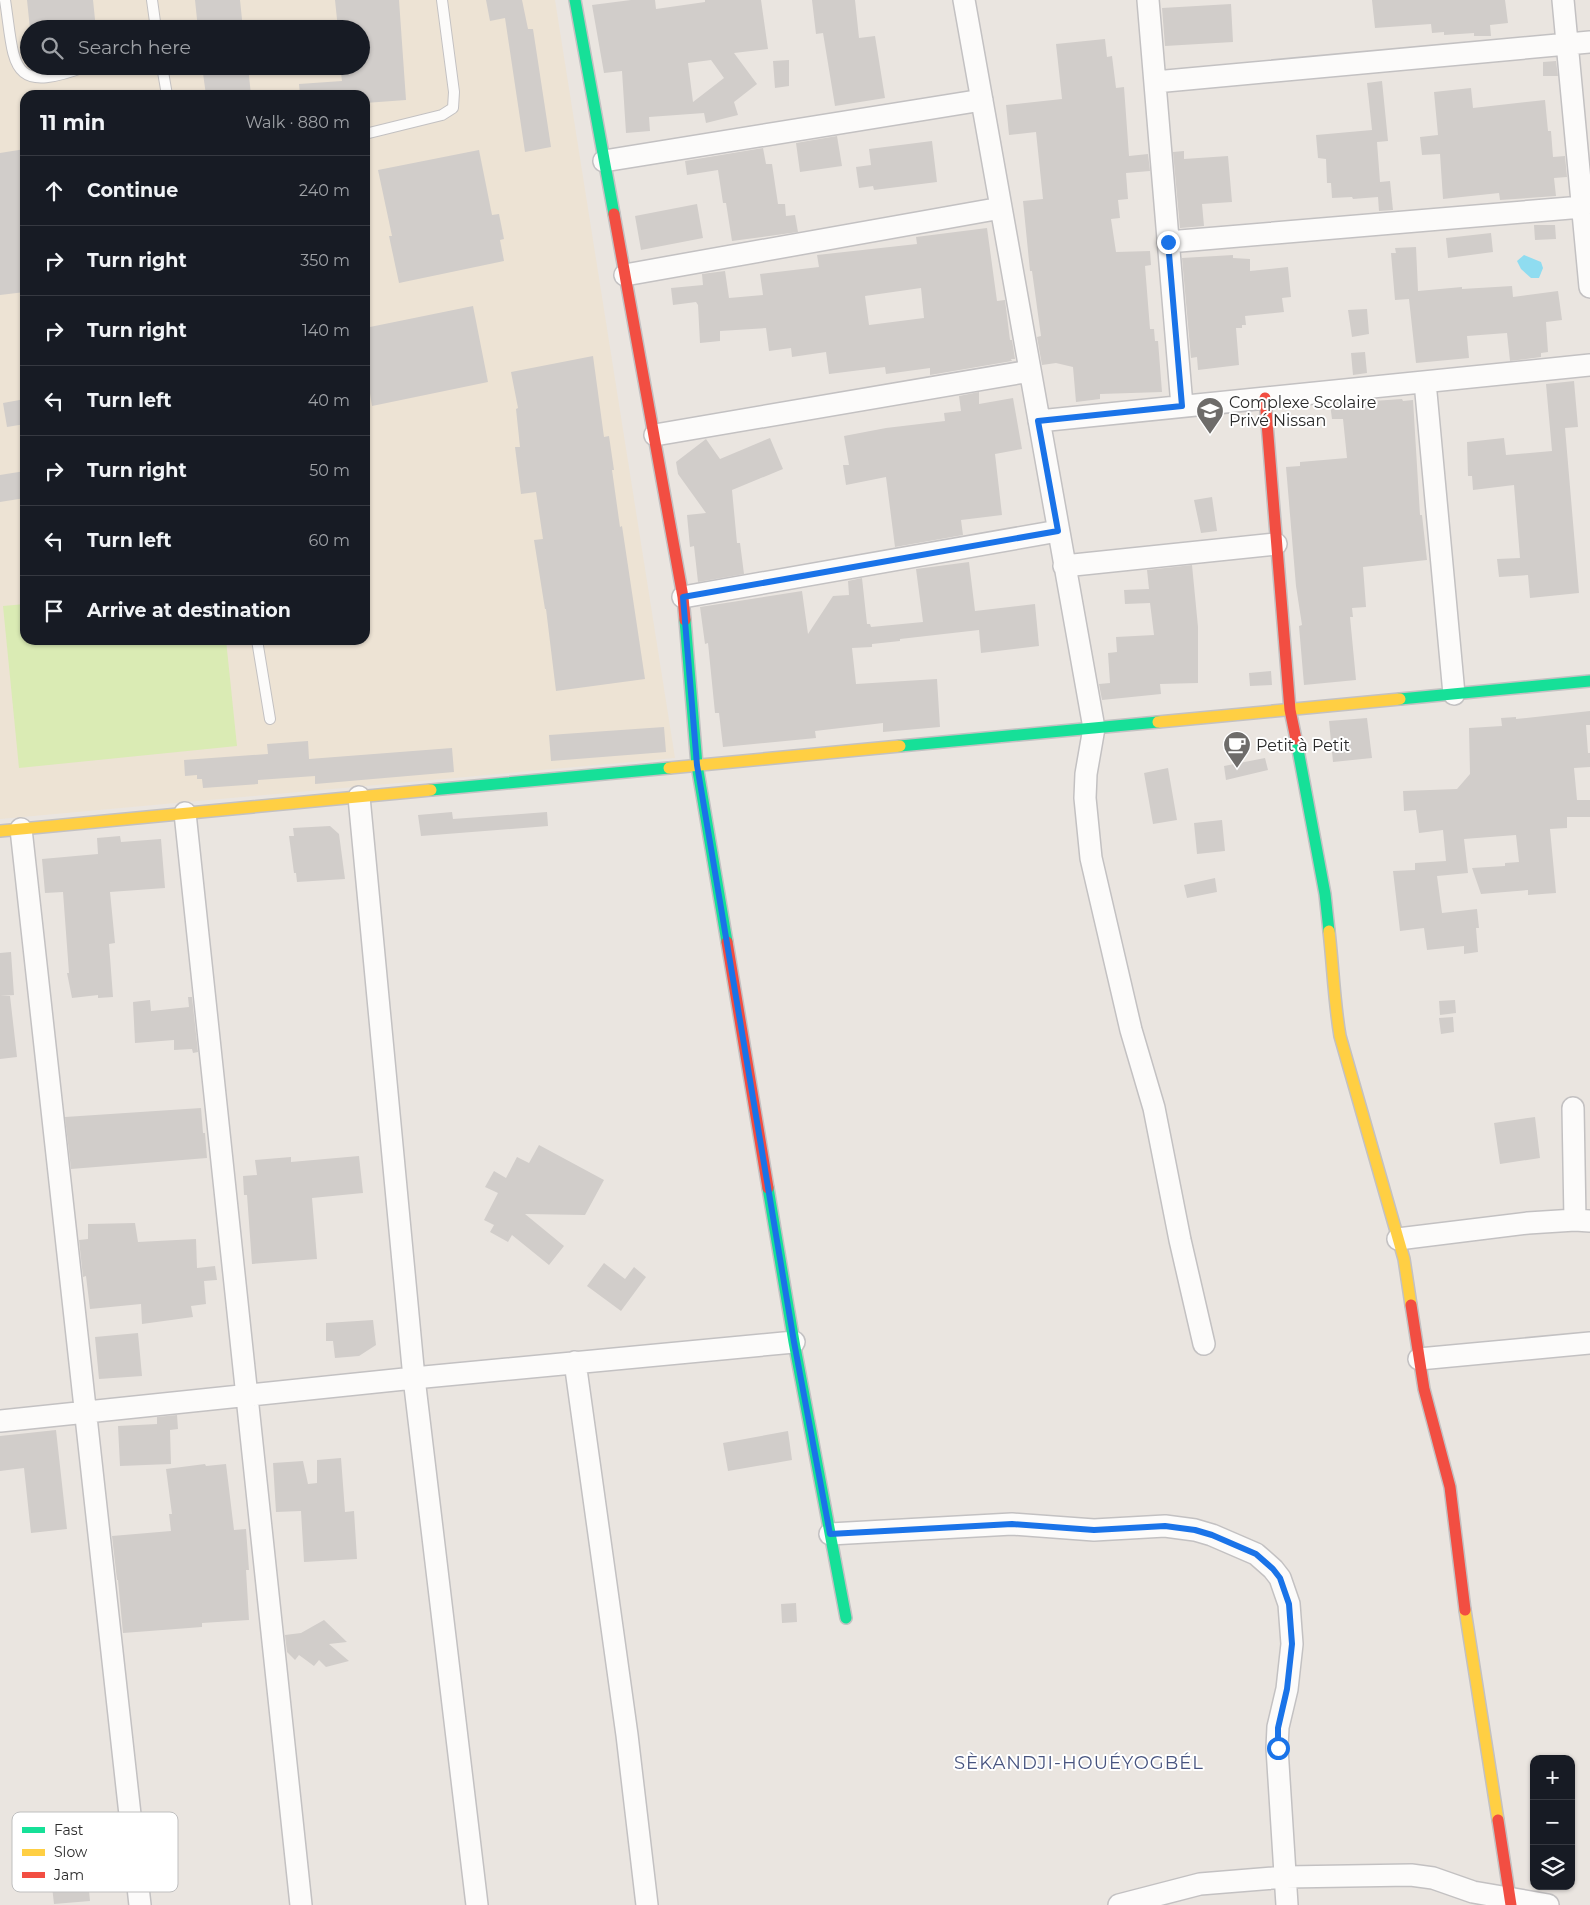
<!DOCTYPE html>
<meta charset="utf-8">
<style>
body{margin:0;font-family:Montserrat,sans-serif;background:#20242c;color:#f1f3f6}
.controls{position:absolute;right:15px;bottom:15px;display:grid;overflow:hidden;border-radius:10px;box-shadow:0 1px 4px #0004}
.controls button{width:45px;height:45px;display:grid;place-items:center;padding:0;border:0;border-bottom:1px solid #363941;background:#171b24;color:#f1f3f6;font:25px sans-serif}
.stop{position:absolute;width:15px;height:15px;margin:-11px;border:4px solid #1a73e8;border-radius:50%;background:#fff}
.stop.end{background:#1a73e8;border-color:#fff;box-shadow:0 1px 5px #0008}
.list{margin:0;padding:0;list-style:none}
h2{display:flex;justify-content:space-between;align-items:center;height:65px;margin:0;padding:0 20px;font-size:21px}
h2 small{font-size:16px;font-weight:400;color:#9ea1a6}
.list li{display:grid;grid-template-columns:32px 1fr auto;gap:15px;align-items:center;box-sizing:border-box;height:70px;padding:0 20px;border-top:1px solid #363941}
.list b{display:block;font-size:19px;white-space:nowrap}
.list em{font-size:16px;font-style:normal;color:#9ea1a6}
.icon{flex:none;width:28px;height:28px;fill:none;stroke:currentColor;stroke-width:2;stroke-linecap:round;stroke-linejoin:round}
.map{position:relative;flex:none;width:1590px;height:1905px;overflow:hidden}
.search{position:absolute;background:#171b24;box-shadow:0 1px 4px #0004;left:20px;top:20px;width:350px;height:55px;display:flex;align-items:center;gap:12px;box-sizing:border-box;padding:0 18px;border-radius:28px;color:#9ea1a6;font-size:19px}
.panel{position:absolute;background:#171b24;box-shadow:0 1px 4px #0004;left:20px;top:90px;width:350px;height:555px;border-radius:15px}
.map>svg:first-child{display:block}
.education{fill:#ede3d4;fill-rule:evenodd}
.pitch{fill:#daebb4}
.water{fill:#8fdcf0}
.building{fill:#d1cdca;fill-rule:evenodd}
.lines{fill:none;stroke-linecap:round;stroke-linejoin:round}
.lane-casing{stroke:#c3c1c2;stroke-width:12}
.street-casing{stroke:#c3c1c2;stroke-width:24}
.fast-casing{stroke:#c3c1c2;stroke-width:14}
.slow-casing{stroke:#c3c1c2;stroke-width:14}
.jam-casing{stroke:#c3c1c2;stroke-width:14}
.lane{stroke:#fcfbfa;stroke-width:10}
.street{stroke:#fcfbfa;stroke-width:21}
.fast{stroke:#16e098;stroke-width:11}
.slow{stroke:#ffcf43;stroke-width:11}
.jam{stroke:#f24e42;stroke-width:11}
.route{stroke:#1a73e8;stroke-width:6}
.labels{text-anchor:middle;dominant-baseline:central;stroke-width:4;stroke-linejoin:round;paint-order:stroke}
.poi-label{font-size:16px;fill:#2b2b2b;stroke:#fff;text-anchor:start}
.neighbourhood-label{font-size:18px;letter-spacing:1px;fill:#48547f;stroke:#fff}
.key{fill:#fff;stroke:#bfbfbf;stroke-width:1}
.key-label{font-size:14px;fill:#2b2b2b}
</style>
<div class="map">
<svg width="1590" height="1905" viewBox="0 0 1590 1905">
<rect width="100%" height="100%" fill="#eae5e0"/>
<!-- education -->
<path class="education" d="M0,0h555l120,758 -675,61zM29,29h332v37h-332zM25,95h340v545h-340z"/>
<!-- pitch -->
<path class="pitch" d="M25,604v36h201l11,106 -218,22 -16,-162z"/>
<!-- water -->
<path class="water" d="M1524,255l17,7 2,6 -4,10h-8l-10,-9 -4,-8z"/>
<!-- building -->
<path class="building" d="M27,0h66l3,29h-66z
M195,0h45l3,29h-45z
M335,0h64l7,100 -41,3v-8h-65l-1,-11 43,-3 -2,-15h21v-37h-23z
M486,0h36l6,29h5l18,118 -26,5 -20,-134 -15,3z
M631,0h24l1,9 49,-7v-2h56l7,49 -34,4 23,31 -23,18 4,13 -32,8 -2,-10 -55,4 1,14 -24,2 -4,-62 -18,2 -12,-68zM711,60l13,18 -31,24 -5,-39z
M812,0h43l4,38 16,-2 10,62 -50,8 -12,-73 -7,1z
M1372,0h133l3,23 -18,2 1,11h-17v-3l-30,2v-3l-12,1 -1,-9 -56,4z
M1231,4l2,38 -68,4 -3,-38z
M1105,39l2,18 5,-1 4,32 8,-1 5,69 19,-2 2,17 -24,2 2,26 -10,1 2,18 -9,1 5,33 34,-1 1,14 -6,1 5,63h4l1,12h3l4,51 -62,2v5l-24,3 -3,-35 -17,-4 -14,2 -5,-28 4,-1 -9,-65h-2l-7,-70 20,-2 -7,-67 -27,3 -3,-30 56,-6 -6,-55z
M789,60v26l-14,2 -2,-27z
M1556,61l2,15h-15v-14z
M202,66h46l3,29h-45z
M1382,81l6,60 -11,1 3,40 10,-1 3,29 -14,1 -1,-14 -25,2 -1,-2 -20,1 -1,-15h-4l-1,-24 -8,-1 -2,-23 56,-5 -5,-47z
M1471,88l2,20 72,-8 3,31h3l2,26 12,-1 2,21 -13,1 2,18 -56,4 -1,-7 -56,6 -3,-45 -18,1 -2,-18 18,-2 -4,-43z
M837,136l5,30 -42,6 -4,-29z
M932,141l5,41 -63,8 -1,-4 -14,2 -3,-21 15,-2 -2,-16z
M763,148l3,16h6l6,40h7l1,12 9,-1 3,17 -66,9 -6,-38h-3l-5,-33 -31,5 -2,-14z
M25,149v143l-25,3v-142z
M479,150l13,65 7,-1 5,25 -4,1 4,21 -105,22 -10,-47h3l-14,-66z
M1184,151v8l44,-3 4,46 -30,2 2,22 -24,2 -7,-76z
M697,204l6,34 -62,12 -6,-34z
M1534,225h21l1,14 -21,1z
M987,228l10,73 8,-1 5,40h2l3,19h-4l1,2 -82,14v-7l-44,6 -1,-7 -56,7 -3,-22 -34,5 -1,-9 -22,3 -3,-23 -46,3v10l-20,2 -2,-38 -2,-3 -23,3 -2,-17 32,-3 -1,-11 23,-3 4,27 34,-3 -3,-21 59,-7 -2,-12 100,-11 -1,-7zM921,288l3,30 -55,7 -4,-29z
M1491,233l2,19 -45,6 -2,-20z
M1416,247l2,44 44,-4v2l50,-3 1,11 45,-6 4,29 -16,2 2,30 -7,1v4l-31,4 -3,-28 -40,3 2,22 -53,5 -7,-64 -14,1 -4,-47h5l-1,-5z
M1233,255v3l17,1v12l38,-4 3,30 -9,1 2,14 -39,4 1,9h-4v3h-6l3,37 -41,5 -1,-13 -6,1 -9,-100z
M473,306l15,76 -116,24 -3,-19 -4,1v-60z
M1367,309l2,25 -17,3 -4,-27z
M1365,352l2,21 -14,2 -2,-22z
M593,356l11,81 5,-1 5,34h-2l8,57 2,-1 23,153 -89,12 -10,-82h-1l-11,-69 9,-1 -7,-47 -15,2 -6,-47h5l-4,-38 2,-1 -7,-36z
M1574,381l4,46 -13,1 14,165 -49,5 -2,-23 -29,2 -2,-18 23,-1 -6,-73 -41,5 -1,-14h-4l-1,-34 37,-4 2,17 46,-4 -6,-67z
M979,392v12l34,-6 9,51 -27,5 7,61 -41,5 2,15 -68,12 -9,-70 -40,8 -3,-20h6l-5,-29 42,-8 59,-7 -1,-8 17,-2 -2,-15z
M25,399v25l-18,3 -4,-24z
M1402,399l1,2 10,-1 7,115h2l5,45 -64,7 3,40 -14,1 1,9h-3l6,63 -52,5 -5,-59 3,-1 -6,-39 -10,-119 14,-1v-4l47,-4 -4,-39h-11l-2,-15z
M770,438l13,31 -51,21 5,53h3l4,31 -46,8 -4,-36 -4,1 -3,-32 19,-2 -28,-39 -2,-12 30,-23 14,20z
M25,471v27l-25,4v-27z
M1212,497l5,34 -16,2 -7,-33z
M969,562l6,49 60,-7 4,42 -58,7 -2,-23 -79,9v2l-28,3v3l-20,1 4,36 81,-5 3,48 -57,5v-9l-68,8 1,7 -93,9 -4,-34h-4l-7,-70 -3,1 -5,-37 102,-16 6,43 25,-38 16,-1 -1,-14 14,-3 5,46h3l1,3 52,-5 -7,-53z
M1192,565l6,62v56l-38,1 1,10 -59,6 -3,-16 11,-1 -2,-30 9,-1 -1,-15 38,-2 -4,-32 -25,1 -1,-14 25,-1 -2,-19z
M1271,671l1,14 -22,1 -1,-13z
M1590,711v14h-4l2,28h2v14l-16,1 3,32h13v17h-23v11l-17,1 6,64 -28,2v-5l-47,4 -9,-26 33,-2v-3l14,-1 -3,-27 -52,4 4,34 -31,3 5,37 35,-4 2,19h-3l2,24 -14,2v-8l-37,4 -3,-22 -24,3 -7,-60 22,-1v-7l31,-2 -3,-31 -24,3 -3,-23 -12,1 -1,-20 54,-2 13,-15 -1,-46 33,-2 -1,-8 15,-1v2z
M1367,718l5,40 -39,4 -4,-41z
M664,727l2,25 -115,9 -2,-26z
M308,741l1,18 143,-11 2,24 -139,12v-8l-57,4v4l-55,4 -1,-9h-5v-4l-12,1 -1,-16 84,-6 -1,-10z
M1265,758l3,12 -42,10 -2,-14z
M1168,768l9,52 -24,4 -9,-51z
M452,812l1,7 94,-7 1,14 -127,10 -3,-21z
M1222,820l3,31 -28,3 -3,-31z
M330,826l9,8 6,45 -48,3 -1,-9h-2l-5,-37h5l-1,-8z
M120,836l1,6 40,-3 4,49 -55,4 5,51 -6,1 4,53 -15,1v-3l-26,3 -5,-25h2l-6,-81 -18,1 -3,-34 56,-5 -1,-16z
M1215,878l2,14 -30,6 -3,-13z
M11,952l3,43 -14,1v-43z
M0,996h10l7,61 -17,2z
M188,997h4l6,55 -5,1 -1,-4 -18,1v-10l-39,3 -2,-41 17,-2 1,11 38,-4z
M1455,1000l1,13 -16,2 -1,-14z
M1453,1017l1,15 -13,2 -2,-16z
M201,1108l2,25h2l2,25 -136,11 -6,-52z
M1535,1117l5,41 -40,6 -6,-41z
M539,1145l65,35 -19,35 -60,-1 39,32 -15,19 -37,-30 -4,7 -18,-10 4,-7 -10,-5 14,-27 -13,-6 9,-16 12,7 11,-21 12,6z
M359,1156l4,37 -51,5 5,61 -65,5 -5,-69h-3l-1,-19 14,-1 -2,-15 36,-3v5z
M135,1223l3,19 58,-3 1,29 18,-2 2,14 -13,1 2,23 -15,2 2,11 -51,7 -1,-20 -51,5 -4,-33 -3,1 -4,-37 9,-1v-15z
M604,1263l21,16 9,-12 12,10 -25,34 -34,-25z
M373,1320l3,25 -17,11 -24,2 -2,-17h-7v-18z
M138,1333l4,43 -43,3 -4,-42z
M177,1415l1,14 -8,1 1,34 -51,2 -2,-40 39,-2v-7z
M56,1430l11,99 -36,4 -7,-65 -24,3v-35z
M788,1431l4,29 -64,11 -5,-28z
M341,1458l4,54 9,-1 3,48 -53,3 -3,-51 -25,1 -3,-49 30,-2 5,23 9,-1v-23z
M205,1464l1,2 20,-2 8,66 12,-1 3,41h-3l3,50 -47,3v4l-79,6 -5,-53h-1l-5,-44 59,-5 -2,-17h3l-6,-45z
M796,1603l1,19 -15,1 -1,-19z
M324,1620l23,22 -18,2 20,17 -23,6 -7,-7 -5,6 -15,-11 -4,5 -8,-8 -2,-17 16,-2z
M83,1829l7,72 -36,3 -8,-71z"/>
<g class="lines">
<defs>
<path id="lane" d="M5,0c10,65 3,96 82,66
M152,0l4,29
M162,66l5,29
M365,134l77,-19 11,-7 1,-16 -12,-92
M257,640l13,79"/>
<path id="street" d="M964,0l130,728 -8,46 -1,24 6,60 40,172 23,78 26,132 24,104
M1148,0l34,406
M1563,0l27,287
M1155,82l435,-40
M604,161l378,-61
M1168,242l414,-35
M625,275l376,-67
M1425,382l29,312
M1039,421l551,-56
M655,435l375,-64
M1064,566l212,-22
M683,597l375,-66
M359,797l55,581 63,527
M185,813l116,1092
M21,829l119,1076
M1573,1108l2,112
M1398,1239l130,-16 47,-3 15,1
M1419,1359l171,-16
M575,1362l52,373 20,170
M0,1421l414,-43 380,-36
M830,1534l182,-10 82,6 71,-4 30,4 17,5 44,19 17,15 7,9 9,26 3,40 -5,45 -9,38 -1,21 10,157
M1119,1905l81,-21 86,-7 125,-2 22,3 40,14 75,13"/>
<path id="fast" d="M575,0l39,214
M685,620l12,145 30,177
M1400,699l190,-18
M1296,739l29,155 4,37
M900,746l258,-24
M431,790l238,-22
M768,1188l26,154 52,276"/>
<path id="slow" d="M1158,722l242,-23
M669,768l231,-22
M0,831l431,-41
M1329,931c4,35 5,70 11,105l64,223 7,46
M1465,1610l33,210"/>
<path id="jam" d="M614,214l69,383 2,23
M1265,398l25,312 6,29
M727,942l41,246
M1411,1305l13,84 26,98 15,123
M1498,1820l13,85"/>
</defs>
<!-- lane casing -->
<use href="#lane" class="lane-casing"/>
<!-- street casing -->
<use href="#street" class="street-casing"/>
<!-- fast casing -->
<use href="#fast" class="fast-casing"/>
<!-- slow casing -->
<use href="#slow" class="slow-casing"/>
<!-- jam casing -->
<use href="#jam" class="jam-casing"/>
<!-- lane -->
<use href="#lane" class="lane"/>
<!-- street -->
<use href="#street" class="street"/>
<!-- fast -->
<use href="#fast" class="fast"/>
<!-- slow -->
<use href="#slow" class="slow"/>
<!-- jam -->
<use href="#jam" class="jam"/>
</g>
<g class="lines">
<!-- route -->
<path class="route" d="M1168,242l14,164 -144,15 20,110 -375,66 14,168 97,577 36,192 182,-10 82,6 71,-4 30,4 17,5 44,19 17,15 7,9 9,26 3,40 -5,45 -9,39v20"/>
</g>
<!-- icons -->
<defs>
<symbol id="school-pin" viewBox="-11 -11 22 30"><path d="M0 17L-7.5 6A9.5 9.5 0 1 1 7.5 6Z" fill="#6e6c6a" stroke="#fff"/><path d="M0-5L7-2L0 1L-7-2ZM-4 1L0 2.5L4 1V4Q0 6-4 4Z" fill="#fff"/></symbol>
<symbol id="cafe-pin" viewBox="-11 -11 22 30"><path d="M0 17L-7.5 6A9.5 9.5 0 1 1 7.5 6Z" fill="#6e6c6a" stroke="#fff"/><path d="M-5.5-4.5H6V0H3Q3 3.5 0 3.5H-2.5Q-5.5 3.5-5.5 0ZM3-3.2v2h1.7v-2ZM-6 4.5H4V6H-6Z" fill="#fff"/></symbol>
</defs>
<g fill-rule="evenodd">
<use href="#school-pin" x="1194" y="395" width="32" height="43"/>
<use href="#cafe-pin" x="1221" y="729" width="32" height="43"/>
</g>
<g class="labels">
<!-- poi labels -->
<g class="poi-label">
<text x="1229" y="402">Complexe Scolaire<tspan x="1229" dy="18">Privé Nissan</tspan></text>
<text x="1256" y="745">Petit à Petit</text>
</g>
<!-- neighbourhood labels -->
<g class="neighbourhood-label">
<text x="1079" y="1763">SÈKANDJI-HOUÉYOGBÉL</text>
</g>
</g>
<!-- legend -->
<rect x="12" y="1812" width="166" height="80" rx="8" class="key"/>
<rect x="22" y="1827" width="23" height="6" fill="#16e098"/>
<rect x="22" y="1849" width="23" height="7" fill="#ffcf43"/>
<rect x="22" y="1872" width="23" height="6" fill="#f24e42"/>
<g class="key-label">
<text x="54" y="1835">Fast</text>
<text x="54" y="1857">Slow</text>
<text x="54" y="1880">Jam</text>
</g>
</svg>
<div class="controls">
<button>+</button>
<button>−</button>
<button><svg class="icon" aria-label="layers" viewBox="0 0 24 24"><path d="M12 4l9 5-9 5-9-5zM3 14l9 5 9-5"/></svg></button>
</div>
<div class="stop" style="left:1278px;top:1748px"></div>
<div class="stop end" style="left:1168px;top:242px"></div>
<div class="search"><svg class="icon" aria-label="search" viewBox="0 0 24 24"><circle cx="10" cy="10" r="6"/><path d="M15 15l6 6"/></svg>Search here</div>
<section class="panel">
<h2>11 min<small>Walk · 880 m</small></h2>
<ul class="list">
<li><svg class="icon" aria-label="ahead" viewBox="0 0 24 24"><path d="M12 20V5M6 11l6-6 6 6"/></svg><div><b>Continue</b></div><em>240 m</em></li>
<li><svg class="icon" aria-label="right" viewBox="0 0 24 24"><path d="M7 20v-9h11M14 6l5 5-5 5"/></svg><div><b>Turn right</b></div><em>350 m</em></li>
<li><svg class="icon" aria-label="right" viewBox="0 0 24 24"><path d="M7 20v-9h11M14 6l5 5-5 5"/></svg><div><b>Turn right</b></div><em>140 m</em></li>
<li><svg class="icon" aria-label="left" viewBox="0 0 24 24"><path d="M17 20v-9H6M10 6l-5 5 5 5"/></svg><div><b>Turn left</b></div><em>40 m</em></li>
<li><svg class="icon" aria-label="right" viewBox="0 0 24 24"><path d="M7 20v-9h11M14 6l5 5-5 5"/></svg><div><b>Turn right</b></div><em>50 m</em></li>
<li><svg class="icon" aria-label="left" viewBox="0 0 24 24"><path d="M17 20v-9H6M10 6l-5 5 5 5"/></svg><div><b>Turn left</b></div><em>60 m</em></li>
<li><svg class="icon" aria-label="arrive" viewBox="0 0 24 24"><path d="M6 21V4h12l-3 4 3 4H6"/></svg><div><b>Arrive at destination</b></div></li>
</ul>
</section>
</div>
